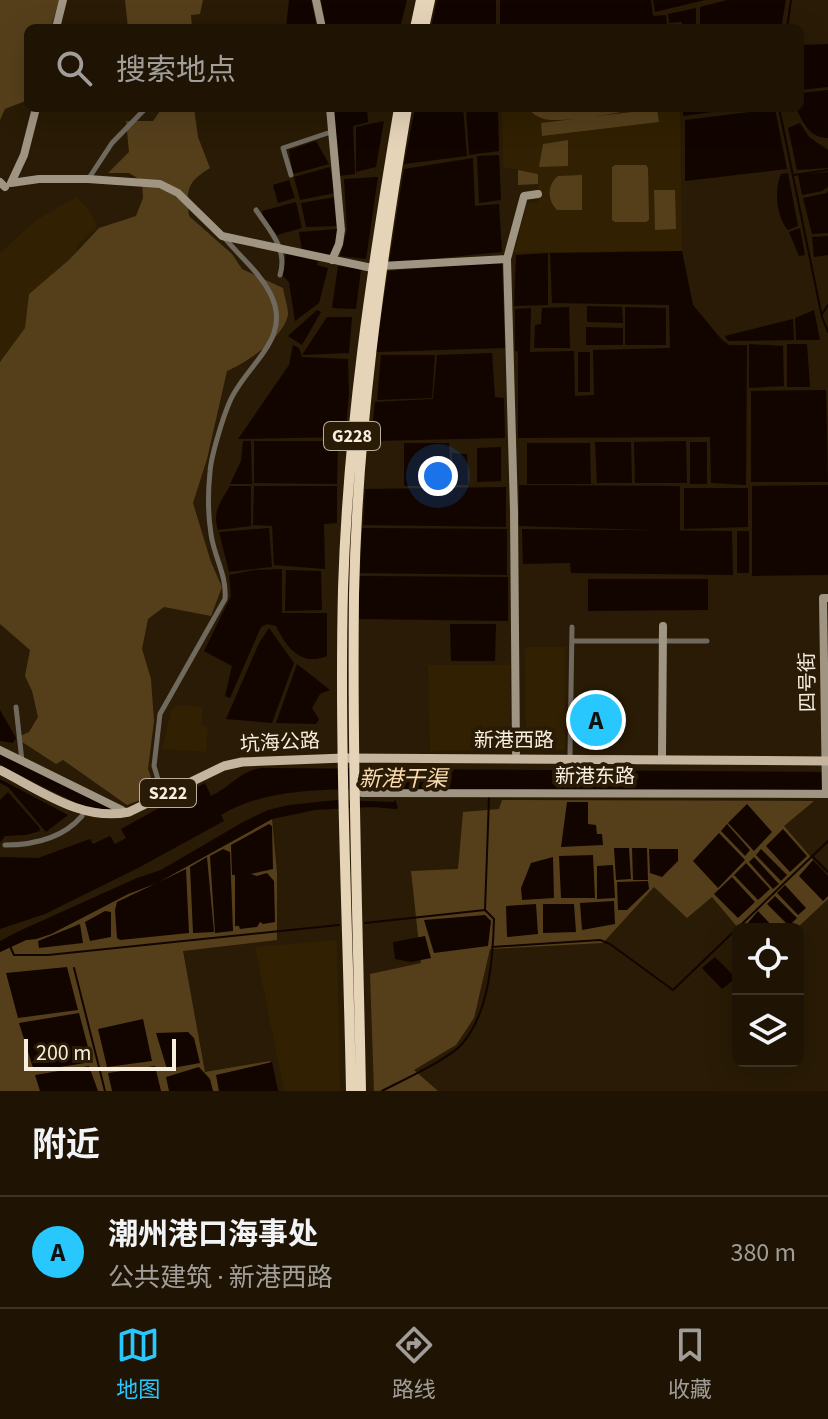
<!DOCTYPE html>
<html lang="zh">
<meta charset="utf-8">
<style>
body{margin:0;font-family:"Source Sans 3","Noto Sans SC",sans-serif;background:#271d0e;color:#f1f3f6}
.controls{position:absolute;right:24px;bottom:24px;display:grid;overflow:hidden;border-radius:12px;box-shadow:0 8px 32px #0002}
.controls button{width:72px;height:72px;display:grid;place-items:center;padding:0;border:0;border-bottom:2px solid #3c3326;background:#1f1404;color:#f1f3f6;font:40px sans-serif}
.scale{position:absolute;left:24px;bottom:20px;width:152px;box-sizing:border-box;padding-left:8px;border:4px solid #f7eee0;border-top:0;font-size:22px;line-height:28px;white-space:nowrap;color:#f7eee0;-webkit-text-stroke:6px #291b05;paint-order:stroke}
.you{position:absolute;left:438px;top:476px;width:28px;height:28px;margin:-20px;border:6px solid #fff;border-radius:50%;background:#1a73e8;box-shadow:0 0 0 12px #1a73e833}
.badge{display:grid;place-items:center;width:52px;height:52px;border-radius:50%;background:#28c8ff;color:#111;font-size:26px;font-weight:700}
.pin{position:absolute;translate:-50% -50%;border:4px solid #fff;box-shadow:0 2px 8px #0006}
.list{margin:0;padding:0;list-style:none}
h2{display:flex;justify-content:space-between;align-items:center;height:104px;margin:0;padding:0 32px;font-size:34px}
h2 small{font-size:26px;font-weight:400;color:#a19e9a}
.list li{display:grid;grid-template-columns:52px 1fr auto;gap:24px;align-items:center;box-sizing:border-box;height:112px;padding:0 32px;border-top:2px solid #3c3326}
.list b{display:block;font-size:30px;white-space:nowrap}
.list p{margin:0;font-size:26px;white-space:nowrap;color:#a19e9a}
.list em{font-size:26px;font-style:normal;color:#a19e9a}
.icon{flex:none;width:44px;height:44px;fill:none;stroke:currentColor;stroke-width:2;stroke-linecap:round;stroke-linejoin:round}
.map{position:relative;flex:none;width:828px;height:1091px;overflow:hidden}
.search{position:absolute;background:#1f1404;box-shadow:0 8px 32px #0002;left:24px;right:24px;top:24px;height:88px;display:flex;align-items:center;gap:20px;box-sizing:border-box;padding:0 28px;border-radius:12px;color:#a19e9a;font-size:30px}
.sheet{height:216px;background:#1f1404}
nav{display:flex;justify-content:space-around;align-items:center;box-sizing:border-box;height:112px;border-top:2px solid #3c3326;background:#1f1404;font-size:22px;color:#a19e9a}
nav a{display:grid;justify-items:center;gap:4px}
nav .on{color:#28c8ff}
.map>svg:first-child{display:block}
.built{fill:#312001}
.green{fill:#553f1b}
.water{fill:#120500}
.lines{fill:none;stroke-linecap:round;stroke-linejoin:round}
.stream{stroke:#120500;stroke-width:2}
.street{stroke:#70695e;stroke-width:5}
.secondary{stroke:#a09483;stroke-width:8}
.primary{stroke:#c5b59f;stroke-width:9}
.highway{stroke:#e6d4b9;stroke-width:10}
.labels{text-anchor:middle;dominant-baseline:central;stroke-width:8;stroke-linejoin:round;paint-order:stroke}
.shield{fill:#291b05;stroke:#b9af9e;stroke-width:2}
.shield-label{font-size:18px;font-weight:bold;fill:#f7eee0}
.street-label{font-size:20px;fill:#f7eee0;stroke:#291b05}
.water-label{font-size:22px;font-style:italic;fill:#fadcb0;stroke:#291b05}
</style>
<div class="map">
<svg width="828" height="1091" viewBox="0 0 828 1091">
<rect width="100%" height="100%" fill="#291b05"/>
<!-- built -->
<path class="built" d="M502,108h178l2,143 -168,2 13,-50 11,-1v-28l-35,-7z
M76,197l15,15 6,16 -21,18 2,5 -8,8 -41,35 -4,34 -25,34v-109l36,-33z
M525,647h40v103h-39z
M428,665h82v85l-80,1z
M177,705l25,2v18l6,2 -2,25 -44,-3 9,-38z
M337,940l3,151h-56l-29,-144z"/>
<!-- green -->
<path class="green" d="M0,0h59l-8,28h-23v72l-23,9 -5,11z
M125,0h92h-14l-3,14 -9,1 1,13h-64z
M162,108h32l4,29 12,31c-23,14 -24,22 -21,48l43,38 10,15 41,19c1,7 5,18 5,26 -3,23 -42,49 -61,57l-20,88 -14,44 18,59 11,25 -11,29 -47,-9 -16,12 -6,30 9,30 3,42 -6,48 9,25 -30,11 -64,-45 -7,4 -40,-26 13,-6 9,-15 -6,-26 -7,-15 5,-26 -30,-26v-262l25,-34 4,-34 41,-35 29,-31 37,-12 7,-18 -1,-17 -13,-8h-21l21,-21 -3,-31h27z
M527,108h109c-17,6 -76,15 -92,11 -7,-2 -12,-6 -17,-11z
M657,109l2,13 -117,14 -1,-13z
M568,140v26l-29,1 4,-23z
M615,165h31l2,3 1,52 -3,2h-31l-3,-2v-53z
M518,170l20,4v10l-20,1z
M582,175v35h-25c-10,-10 -10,-25 1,-34z
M654,190h21l1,39 -21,1z
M502,800l312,1 -30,25 44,51v22l-32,30h-57l-27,-32 -25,21 -33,-31 -51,56 -113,6 -16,69 -18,27 -42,25 24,21h-64l-4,-117 51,-11 -10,-92 47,-2 5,-57 36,-3z
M272,819l5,54v67l-94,11 22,121 65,-11 5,30h-275v-139l26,-12 10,-1 15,-5 77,-40 29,-11z"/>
<!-- water -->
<path class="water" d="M289,0h22l6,28h-31z
M321,0h86l-7,28h-74z
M437,0h59v28h-65z
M500,0h151l2,16 13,-1 1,11 -167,2z
M653,0h52l-50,12z
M727,0h59l-5,28h-81v-21z
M696,8v20h-14v-6l-13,1 -1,-9z
M828,44v43l-28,3v-45z
M828,90v48c-18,0 -25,-15 -32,-30h4v-15z
M334,108h33l1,14 -15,4 2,48 -16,2z
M415,108h48l4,48 -63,8z
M466,108h32l1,43 -30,4z
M683,108h61l-61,8z
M775,109l12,60 -102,12v-61z
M384,121l-8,46 -20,5v-45z
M800,123l9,14 19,13v18l-31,2 -9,-42z
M316,141l13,23 -36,10 -4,-24z
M499,155l2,45 -22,3 -2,-47z
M473,158l2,48 24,-2 3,48 -113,11 15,-94z
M330,167l5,26 -35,7 -6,-23z
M828,172v15l-6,4 -20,4 -4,-20z
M788,173l10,53 -10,4c-12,-14 -14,-40 -7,-56z
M378,177l-12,82 -26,-3 7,-26 -3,-51z
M289,180l6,18 -17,5 -5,-18z
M828,190v43l-16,1 -9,-36 24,-5z
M335,197l3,29 -32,1 -5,-24z
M296,202l6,26 -25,7 -13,-16 -2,-8z
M800,228l5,27 -6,1 -10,-24z
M337,229l-1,16 -6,10 -28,-5 -3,-18z
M828,236v19l-14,2 -2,-20z
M682,251l11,54 29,35 7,5h18l-1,140 -35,-2 -1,-46 -192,1v-86h2l-5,-1v-42l16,-1 -1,44 44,-1 1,45 19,-1 -1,-45 77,-2 -1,-43 -117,-2 -2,-50z
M548,253v52l-34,1 2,-51z
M286,254l32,7 -1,4 11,3 -9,35 -24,18 -6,-39 -6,-6z
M502,262l3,86 -129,4 12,-81z
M338,266l23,3 -5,40 -24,-1z
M587,306l35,1 1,16 -36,-1z
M569,307l1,41h-36l1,-23 6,-1 1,-16z
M625,307l41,1v37h-41z
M317,310l4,2 -19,33 -14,-9z
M814,310l6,30h-24l-1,-22z
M327,317h25l-3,36 -47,2z
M793,319l1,21 -66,1 -3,-5z
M586,327l37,1v17h-37z
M749,344l34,2 1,40 -35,2z
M787,344h20l3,43h-23z
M293,345l6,3 3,9 46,2 1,35 -4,43 -107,2 51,-74z
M578,352h12v40h-12z
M492,353l3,44 9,1 1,40 -134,3 4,-39 58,-3 4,-44z
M381,355h54l-3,43 -55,2z
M826,390l2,92h-77v-91z
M243,441h8l1,43h-22l11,-23z
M254,441h84l-1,43 -83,-1z
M686,441l1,42h-52l-1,-41z
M595,442h36l1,41h-35z
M690,442h17v42h-17z
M404,443h45l2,43h-47z
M590,443l1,41h-64v-41z
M501,447v34l-24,1v-34z
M452,453l15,1 1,31h-16z
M519,485l161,1v45l-161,-5z
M828,485v90l-76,1v-90z
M230,486h21v40l-33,4c-6,-18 3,-29 12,-44z
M254,486h83v37l-13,1 1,45 -51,-4 -2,-39 -19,-1z
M506,487v40l-143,-2 2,-36z
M684,488h64v39l-64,2z
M269,528l3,39 -43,5 -10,-40z
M362,528l145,1v46l-147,-2z
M522,529l210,2 1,44 -162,-2 -1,-10 -47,1z
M737,531h12v42h-12z
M282,569v44h45v43c-26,11 -41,-9 -51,-30l-9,-2 -6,3 -31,71 -5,-2 7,-30 -28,-15 27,-55 -2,-21 25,-5z
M286,570l35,1 1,39 -37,1z
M359,576l149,1v44l-149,-2z
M588,579h120v31l-120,1z
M450,624h46l-1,37h-44z
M269,628l25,35 -22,60 -46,-4 33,-76z
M297,664l33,26 -10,4 -8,14 7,11 -3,5 -40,-1z
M0,710l16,28 -3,5 -13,-2z
M0,754l116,57 -29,-3 -87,-42z
M261,768l567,4v17h-440c-55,1 -119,-3 -167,26l3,6 -86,47 -93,46 -45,15v-72l38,1 52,-19 3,5 17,-8 5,8 11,-6 -5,-9 76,-42 8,-4 6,13c19,-9 29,-25 50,-28z
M0,779l68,36 -22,17 -38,-45 -8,-4z
M8,792l31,35 1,4 -14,4 -21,1 -5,7v-43z
M395,799l3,9 -2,1 -24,-2 -57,3 -43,9 -115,64 -29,11 -77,40 -15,5 -10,1 -26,12v-11l17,-9 120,-54 24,-8 82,-48 25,-12 21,-5 48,-5 57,2z
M567,802h21v22l8,1 1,9h5l1,11 -42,2z
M747,804l25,28 -18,19 -26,-28z
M269,824l3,2 1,43 -22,5 6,2 10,-3 7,8 1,41 -12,2 -3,-2 -3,5 -17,2 -1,-3h-4v-51h-3l-1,-30z
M727,824l23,26 -5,6 -24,-25z
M783,829l24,27 -17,16 -24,-26z
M719,833l26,27 -27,28 -25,-27z
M614,848h15l2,31 -15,1z
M632,848h15l1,32h-15z
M223,849l7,3 3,79 -18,2 -5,-77z
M649,849h29v12l-16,16 -12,-4z
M761,849l26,26 -6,6 -25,-26z
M593,855l2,43h-34l-2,-42z
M207,857l7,75 -21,1 -3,-66z
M553,857l1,41 -32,2 -1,-12 10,-25z
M754,857l25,27 -6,5 -24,-27z
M813,860l15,16v20l-5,5 -24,-25z
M746,863l24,26 -12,11 -24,-25z
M613,865l2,33 -18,1v-33z
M186,869l3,64 -69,7 -3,-2 -2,-28 2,-8z
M732,877l23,25 -17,16 -24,-24z
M648,881l1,8 -22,21h-9l-1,-28z
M785,885l21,23 -8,7 -21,-22z
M775,896l22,22 -8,8 -22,-22z
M614,901l1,23 -33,6 -2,-27z
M536,904l2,30 -31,3 -1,-31z
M543,904h31l2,28 -33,1z
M105,911l6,1v25l-21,4 -5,-19z
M758,911l17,18h-23l-5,-5z
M485,915l6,6 -3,25 -54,7 -10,-33z
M80,924l3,19 -44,5 -1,-7z
M425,936l6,22 -20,4 -16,-3 -2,-17z
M715,957l21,21 -14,11 -20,-21z
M67,967l11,43 -60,8 -12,-45z
M79,1013l13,49 -58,9 -15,-48z
M143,1019l9,42 -45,6 -9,-38z
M188,1032l6,6 6,25 -33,6 -11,-36z
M272,1062l6,29h-59l-3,-16z
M89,1066l9,25h-58l-5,-16z
M155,1066l6,25h-49l-4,-18z
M199,1067l11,12 3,12h-44l-3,-14z"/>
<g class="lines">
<!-- stream -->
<path class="stream" d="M787,28l4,-28
M779,108l43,209 6,15
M794,175l34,-5
M822,314l6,-9
M812,856l16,16
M365,923l120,-13 4,-112
M10,946l4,9h34l291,-30
M492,947l108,-7 10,4 63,46 155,-149
M74,968l31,123
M382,1091c19,-10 67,-32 80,-47 27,-31 31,-85 32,-125l-9,-9"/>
<!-- street -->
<path class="street" d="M291,175l-8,-27 48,-16
M89,178l23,-35 34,-35
M256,210c14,21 32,39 24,65
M572,641h135
M16,707l6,54
M570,755l2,-128
M162,793l-8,-27 6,-52 65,-115c2,-24 -11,-42 -14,-65 -3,-19 -3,-43 -1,-62 1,-16 13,-55 20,-71 16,-37 64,-62 40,-108 -12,-23 -31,-37 -47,-57
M5,845c28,0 58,-7 77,-29"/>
<!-- secondary -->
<path class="secondary" d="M316,0l6,28
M56,28l7,-28
M36,108l-12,47 -13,28 28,-4h49l72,5 18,9 44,43 150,32
M330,108l11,122 -2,14 -7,16
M0,182l5,5
M507,259l7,252 2,242
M381,266l126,-7 17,-63 14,-2
M0,750l122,60
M662,755l1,-129
M355,787l7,6 466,1
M826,794l-3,-196h5"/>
<!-- primary -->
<path class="primary" d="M0,770c40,20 82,52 129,42l95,-46 18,-4 102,-4 484,3"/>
<!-- highway -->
<path class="highway" d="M415,28l6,-28
M424,28l6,-28
M351,1091c-3,-167 -12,-335 -8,-502 5,-163 29,-321 56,-481
M361,1091c-3,-165 -9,-331 -7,-496 3,-164 26,-326 53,-487"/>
</g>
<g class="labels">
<!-- shield labels -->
<g class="shield">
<rect x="324" y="422" width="56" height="28" rx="6"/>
<rect x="140" y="779" width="56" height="28" rx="6"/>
</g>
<g class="shield-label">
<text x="352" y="436">G228</text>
<text x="168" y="793">S222</text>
</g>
<!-- street labels -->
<g class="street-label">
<text transform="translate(808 682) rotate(-91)">四号街</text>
<text x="514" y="741">新港西路</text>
<text transform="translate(280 743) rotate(-3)">坑海公路</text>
<text x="595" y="777">新港东路</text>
</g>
<!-- water labels -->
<g class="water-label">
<text x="403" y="779">新港干渠</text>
</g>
</g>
</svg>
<div class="controls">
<button><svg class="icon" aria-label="locate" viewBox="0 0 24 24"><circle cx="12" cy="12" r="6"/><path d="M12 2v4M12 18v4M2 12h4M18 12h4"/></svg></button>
<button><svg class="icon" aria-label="layers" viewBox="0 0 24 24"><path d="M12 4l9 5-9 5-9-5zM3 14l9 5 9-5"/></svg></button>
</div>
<div class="scale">200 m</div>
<div class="you"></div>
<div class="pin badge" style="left:596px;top:720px">A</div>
<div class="search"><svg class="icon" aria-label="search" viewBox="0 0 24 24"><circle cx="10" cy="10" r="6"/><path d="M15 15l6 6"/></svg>搜索地点</div>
</div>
<section class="sheet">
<h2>附近<small></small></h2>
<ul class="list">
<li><span class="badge">A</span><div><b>潮州港口海事处</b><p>公共建筑 · 新港西路</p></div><em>380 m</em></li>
</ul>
</section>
<nav>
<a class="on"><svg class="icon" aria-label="map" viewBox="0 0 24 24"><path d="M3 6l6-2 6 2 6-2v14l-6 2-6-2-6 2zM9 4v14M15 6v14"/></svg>地图</a>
<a><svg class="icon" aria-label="directions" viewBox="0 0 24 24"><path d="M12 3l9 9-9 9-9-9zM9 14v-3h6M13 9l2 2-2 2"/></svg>路线</a>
<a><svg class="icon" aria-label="saved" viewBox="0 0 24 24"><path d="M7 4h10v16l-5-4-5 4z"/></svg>收藏</a>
</nav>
